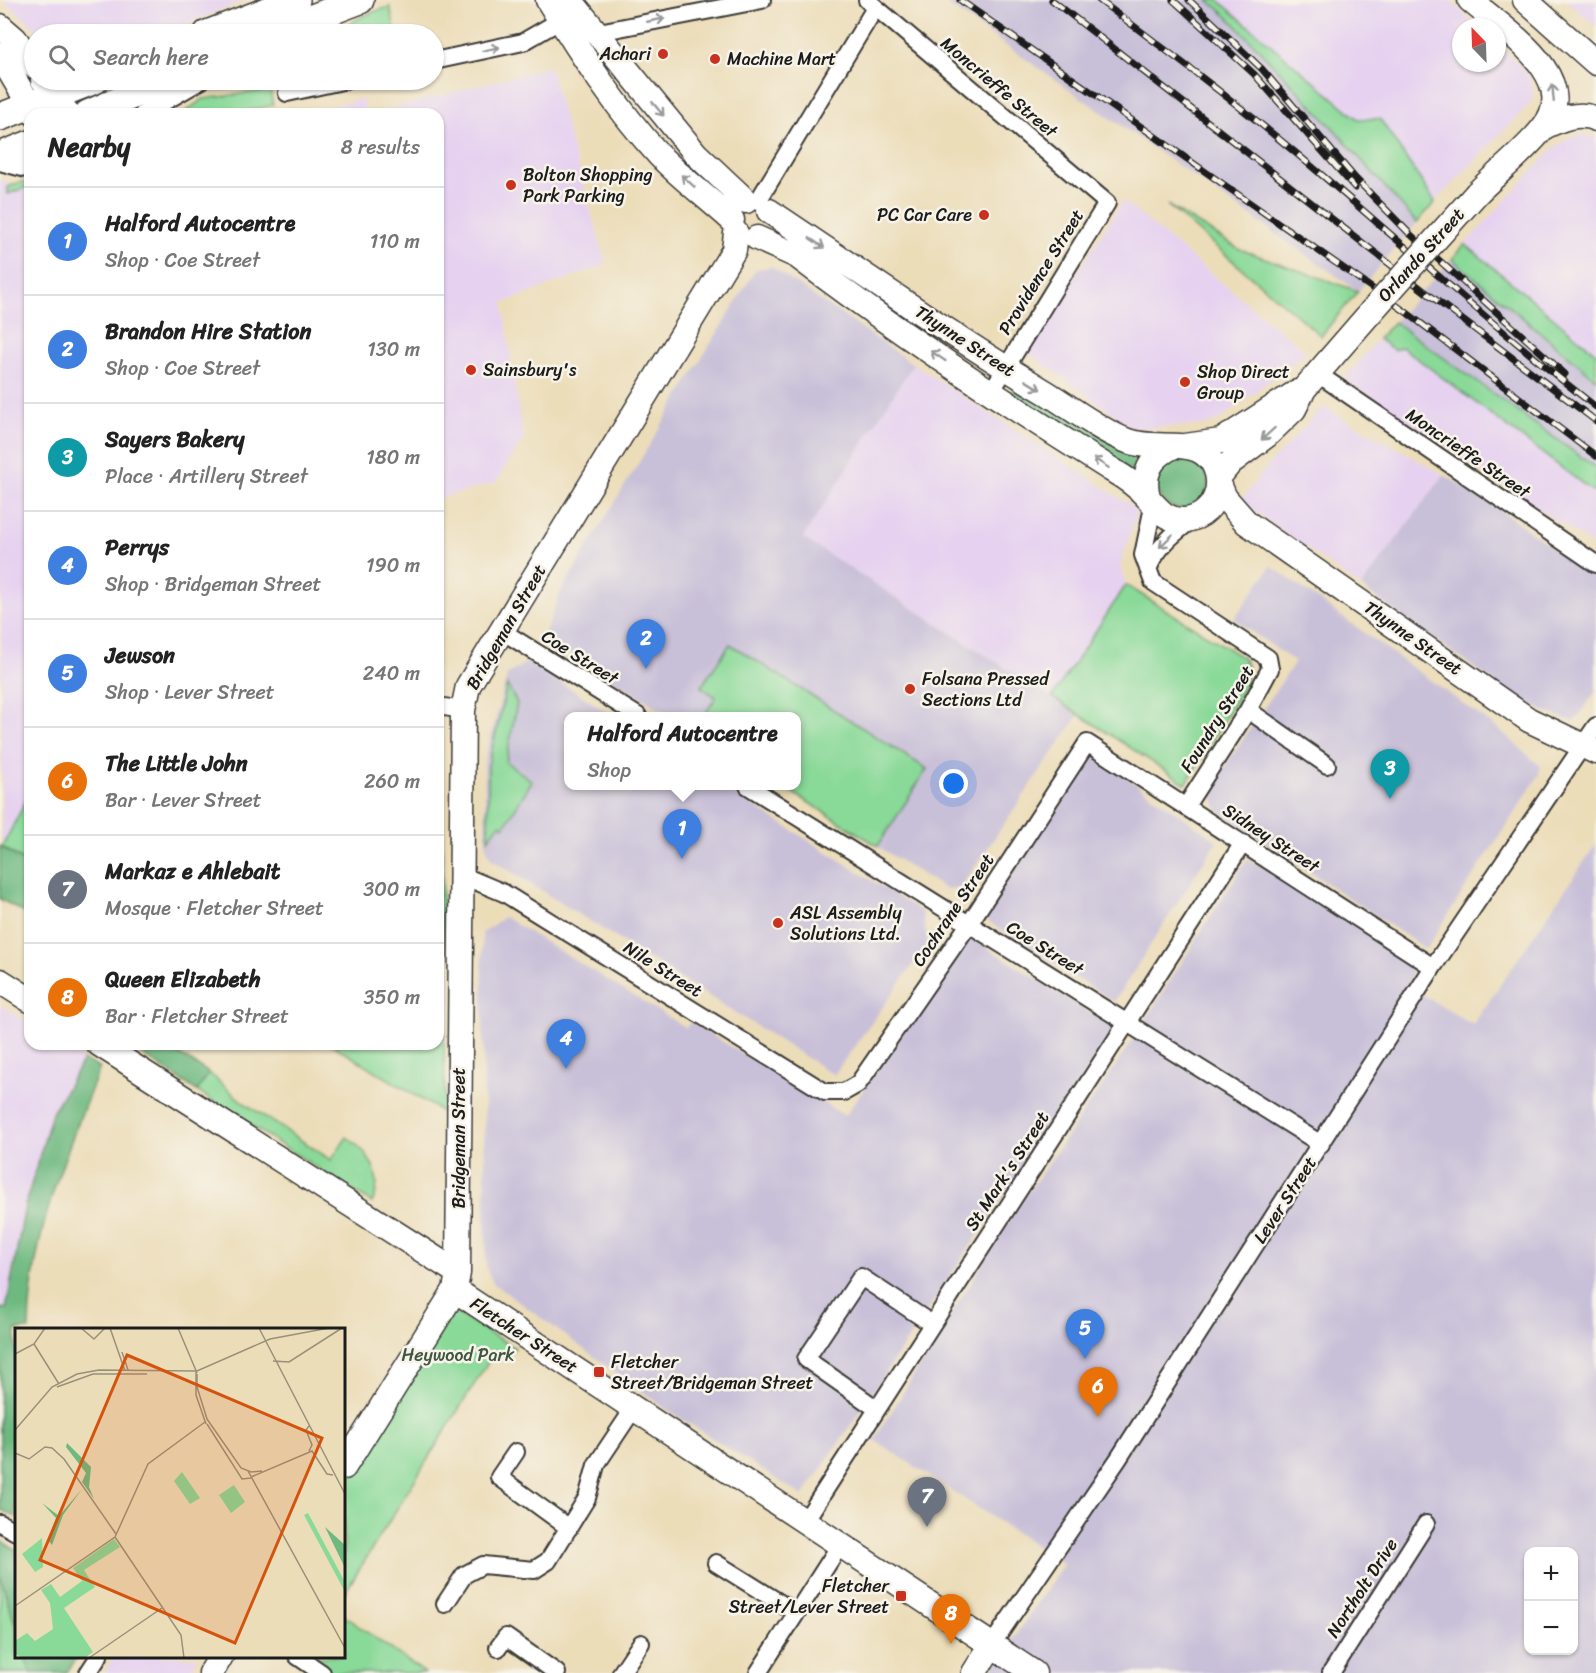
<!DOCTYPE html>
<meta charset="utf-8">
<style>
body{margin:0;font-family:Sriracha,sans-serif;background:#f2f2f2;color:#222}
.controls{position:absolute;right:18px;bottom:18px;display:grid;overflow:hidden;border-radius:12px;box-shadow:0 2px 4px #0004}
.controls button{width:54px;height:54px;display:grid;place-items:center;padding:0;border:0;border-bottom:2px solid #e0e0e0;background:#fff;color:#222;font:30px sans-serif}
.compass{position:absolute;left:1452px;top:18px;width:54px;height:54px;border-radius:50%;background:#fff;box-shadow:0 2px 4px #0004;rotate:337deg}
.you{position:absolute;left:954px;top:784px;width:21px;height:21px;margin:-15px;border:4px solid #fff;border-radius:50%;background:#1a73e8;box-shadow:0 0 0 9px #1a73e833}
.badge{display:grid;place-items:center;width:39px;height:39px;border-radius:50%;background:#0f766e;color:#fff;font-size:20px;font-weight:700}
.pin{position:absolute;translate:-50% -50px;filter:drop-shadow(0 2px 3px #0008)}
.pin::after{content:'';position:absolute;top:32px;width:21px;height:18px;background:inherit;clip-path:polygon(0 0,100% 0,50% 100%)}
.popup{position:absolute;left:564px;top:712px;width:237px;height:78px;box-sizing:border-box;display:grid;place-content:center;border-radius:12px;background:#fff;filter:drop-shadow(0 2px 4px #0005);font-size:20px;white-space:nowrap;color:#767676}
.popup b{font-size:22px;color:#222}
.popup::after{content:'';position:absolute;left:50%;top:100%;margin-left:-12px;border:12px solid transparent;border-top-color:#fff}
.list{margin:0;padding:0;list-style:none}
h2{display:flex;justify-content:space-between;align-items:center;height:78px;margin:0;padding:0 24px;font-size:26px}
h2 small{font-size:20px;font-weight:400;color:#767676}
.list li{display:grid;grid-template-columns:39px 1fr auto;gap:18px;align-items:center;box-sizing:border-box;height:108px;padding:0 24px;border-top:2px solid #e0e0e0}
.list b{display:block;font-size:22px;white-space:nowrap}
.list p{margin:0;font-size:20px;white-space:nowrap;color:#767676}
.list em{font-size:20px;font-style:normal;color:#767676}
.icon{flex:none;width:33px;height:33px;fill:none;stroke:currentColor;stroke-width:2;stroke-linecap:round;stroke-linejoin:round}
.map{position:relative;flex:none;width:1596px;height:1673px;overflow:hidden}
.search{position:absolute;background:#fff;box-shadow:0 2px 4px #0004;left:24px;top:24px;width:420px;height:66px;display:flex;align-items:center;gap:15px;box-sizing:border-box;padding:0 21px;border-radius:33px;color:#767676;font-size:22px}
.panel{position:absolute;background:#fff;box-shadow:0 2px 4px #0004;left:24px;top:108px;width:420px;height:942px;border-radius:18px}
.map>svg:first-child{display:block}
.built{fill:#e6d2f0}
.industrial{fill:#c8bfd8;fill-rule:evenodd}
.green{fill:#89d998;stroke:#527a5a;stroke-width:1.5}
.forest{fill:#6eb980;stroke:#456a4e;stroke-width:1.5}
.lines{fill:none;stroke-linecap:round;stroke-linejoin:round}
.street-casing{stroke:#3b3934;stroke-width:20}
.secondary-casing{stroke:#3b3934;stroke-width:27}
.primary-casing{stroke:#3b3934;stroke-width:30}
.street{stroke:#fff;stroke-width:16}
.secondary{stroke:#fff;stroke-width:24}
.primary{stroke:#fff;stroke-width:27}
.rail-casing{stroke:#1c1c1c;stroke-width:7}
.rail{stroke:#f7f3e8;stroke-width:4.5;stroke-dasharray:14;stroke-linecap:butt}
.secondary-bridge-casing{stroke:#3b3934;stroke-width:27;stroke-linecap:butt}
.secondary-bridge{stroke:#fff;stroke-width:24}
.oneway{stroke:#999}
.poi-dot{fill:#c8321e;stroke:#f7f3e8;stroke-width:2}
.labels{text-anchor:middle;dominant-baseline:central;stroke-width:5;stroke-linejoin:round;paint-order:stroke}
.poi-label{font-size:18px;fill:#1c1c1c;stroke:#f7f3e8;text-anchor:start}
.street-label{font-size:18px;fill:#1c1c1c;stroke:#f7f3e8}
.park-label{font-size:18px;fill:#3d5541;stroke:#f7f3e8}
.inset-road{fill:none;stroke:#99907a;stroke-width:1.5}
.view{fill:#d4530e;fill-opacity:0.15;stroke:#d4530e;stroke-width:3}
.inset-edge{fill:none;stroke:#1c1c1c;stroke-width:3}
</style>
<div class="map">
<svg width="1596" height="1673" viewBox="0 0 1596 1673">
<rect width="100%" height="100%" fill="#f7f3e8"/>
<filter id="ink" filterUnits="userSpaceOnUse"><feTurbulence type="fractalNoise" baseFrequency=".0167" numOctaves="2"/><feDisplacementMap in="SourceGraphic" scale="12" xChannelSelector="R" yChannelSelector="G"/><feConvolveMatrix kernelMatrix="1 2 1 2 8 2 1 2 1" color-interpolation-filters="sRGB"/></filter>
<filter id="wash" filterUnits="userSpaceOnUse"><feTurbulence type="fractalNoise" baseFrequency=".008" numOctaves="4" result="noise"/><feDisplacementMap in="SourceGraphic" scale="24" xChannelSelector="R" yChannelSelector="G"/><feGaussianBlur stdDeviation="1.35" result="paint"/><feColorMatrix in="noise" values="0 0 0 0 0 0 0 0 0 0 0 0 0 0 0 0 0 1.4 0 .05"/><feComposite in="paint" operator="in"/></filter>
<g filter="url(#wash)">
<rect width="100%" height="100%" fill="#ecddb9"/>
<!-- built -->
<path class="built" d="M3,0h244l-87,34h-118z
M1218,0h232l28,27h-17v36h36v-19l31,29 5,19 -2,10 -96,100 -55,-83h-22z
M1566,0h30v26z
M549,67l57,197 -103,39 20,136 -27,43 -58,17v-385h-66z
M362,99l5,15h-67z
M1581,135l15,2v216l-131,-109 86,-93 17,-13z
M0,180l30,11v602l-28,54z
M1123,201l183,151 -84,66 -15,7 -74,3 -106,-76z
M1378,339l16,11 8,-3 194,147v53l-252,-168z
M913,364l225,146 -18,54 6,21 -74,112 -249,-159z
M1323,407l121,68 -83,112 -120,-86 23,-31z
M0,1005l30,19v20h30l23,16 -31,53 -27,93 -19,103 -6,-1z
M114,1657v-1l84,1 -10,16h-84z"/>
<!-- industrial -->
<path class="industrial" d="M941,0h267l21,18 104,110 84,95 -59,68z
M1452,259l144,120v89l-202,-146z
M772,267l141,97 -110,174 276,177 -119,173 -13,2 -166,-104h15v-70h-125l-128,-79 18,-46 195,-322z
M1444,475l48,29 104,75v112l-22,31 -49,-18 -164,-117z
M1271,566l230,165 39,35 -1,9 -113,174 -208,-138 -7,-24 84,-125 -61,-43z
M527,662l87,54h-46v70h154l200,126 6,32 -94,131 -343,-216 -5,-12 -2,-84 23,-88z
M1089,751l128,90 -103,161 -132,-84z
M1596,844v829h-607l75,-109 -190,-124 138,-224 115,-167 120,-190 25,12 141,92 -2,25 62,37zM1528,1552h46v98h-46z
M504,917l182,111 4,-6 155,94 125,-179 146,92 -313,467 -137,-87 -173,-126 -7,-15 -4,-335z"/>
<!-- green -->
<path class="green" d="M1208,0h10l140,119h22l55,83 -18,21 -84,-95 -104,-110z
M390,7l6,27h-55c11,-16 30,-22 49,-27z
M270,90l3,15 -35,9h-56l21,-15z
M20,182l10,1v11l-3,-7 -19,7v-7z
M1167,205l72,44 119,42 -37,45z
M1465,244l131,109v26l-144,-120z
M1394,322l202,146v26l-194,-147 -8,3 -16,-11z
M1126,585l116,72 5,8 -1,19 -60,100 -134,-87z
M730,644l197,125 -49,77 -96,-60h14v-70h-92l12,-19 -15,-10z
M507,685l10,18 -11,59 26,19 -28,46 -4,-3 -12,15v-73z
M30,793v72l-28,-18z
M438,798h3l4,316 -114,-70h107z
M209,1073l35,30 87,57 16,-23c22,15 38,41 25,66l-175,-112z
M451,1310l64,38 -27,14 -144,232v-108z
M0,1575l16,53v28l9,1 6,16h-31z
M344,1616l81,57h-97l-25,-16 41,-1z"/>
<!-- forest -->
<path class="forest" d="M1021,385l119,70 -9,18 -119,-79 2,-6z
M1156 483a26 26 0 1 1 52 0a26 26 0 1 1-52 0Z
M0,846l30,19v51l-30,-17z
M126,1044h37l46,29 -12,18z
M83,1060l17,8c-34,83 -70,170 -71,261l-13,1v187l-16,-8v-201l6,1 19,-103 27,-93z
M0,1540l16,10v78l-16,-53z
M25,1657v-1l53,1 -12,16h-35z"/>
</g>
<g filter="url(#ink)">
<g class="lines">
<defs>
<path id="street" d="M867,0l240,203 -116,189
M599,32l163,-32
M328,34l1,-21
M434,61l89,-19 45,-26
M287,93l60,-13
M143,114l59,-34
M0,162l30,8
M758,201l117,-193
M1318,374l278,190
M1153,507l-10,48 10,27 115,76 2,11 -22,41 -62,96
M1148,569c10,-23 25,-35 45,-50
M502,631l136,85
M438,706l25,4
M1248,710l79,55
M748,786l573,358
M461,875l43,18 321,199h19l14,-8 111,-160 118,-181 346,224
M877,1409l-71,-50 55,-82 71,47
M516,1452l-17,25 70,51
M805,1521l438,-678
M0,1523l16,9
M716,1563l80,50
M445,1604l19,-29 19,-10 51,5 14,-9 39,-63 9,-33 38,-57
M991,1646l128,-188 314,-491 163,-241
M498,1648l8,-11 51,36
M297,1656l25,17
M88,1673l11,-17
M621,1673l20,-30
M758,1673l82,-128
M1331,1673l95,-149"/>
<path id="secondary" d="M548,0c33,54 68,108 111,155 22,23 49,43 73,65
M570,0l126,154 50,47
M1470,0c34,30 114,78 73,128 -19,24 -45,44 -66,65
M1525,0l71,63
M0,26l15,13 19,27
M0,55l35,59
M43,80l25,34
M1544,127c16,-8 35,-16 52,-8
M757,238l40,18c101,77 208,147 315,214 12,7 24,15 34,26 12,12 19,25 39,24 36,-3 46,-54 13,-70 -18,-9 -50,0 -73,-10 -29,-12 -56,-34 -83,-50 -93,-56 -183,-119 -273,-179
M1185,446l36,-5 76,-49
M1218,478l12,-15 36,-27 28,-27 10,-20 66,-76
M1219,484l6,14 22,25 282,197 67,32
M1148,497c-6,-23 2,-39 24,-50
M0,981l30,19
M99,1044l359,229
M455,1290l579,383
M344,1467l111,-177 3,-17 5,-563 5,-24 266,-436 2,-17
M211,1673l10,-17
M974,1673l17,-27"/>
<path id="primary" d="M207,34l89,-34
M270,34l90,-34
M88,114l80,-34
M0,117l95,-37
M0,156l30,-12"/>
</defs>
<!-- street casing -->
<use href="#street" class="street-casing"/>
<!-- secondary casing -->
<use href="#secondary" class="secondary-casing"/>
<!-- primary casing -->
<use href="#primary" class="primary-casing"/>
<!-- street -->
<use href="#street" class="street"/>
<!-- secondary -->
<use href="#secondary" class="secondary"/>
<!-- primary -->
<use href="#primary" class="primary"/>
<defs>
<path id="rail" d="M960,0l446,312 190,144
M1052,0l371,290 173,131
M1099,0c67,50 134,100 198,154 100,84 196,173 299,253
M1173,0l81,74 101,114
M1189,0l73,69 93,109 55,56 155,140"/>
</defs>
<!-- rail casing -->
<use href="#rail" class="rail-casing"/>
<!-- rail -->
<use href="#rail" class="rail"/>
<defs>
<path id="secondary-bridge" d="M1370,313l107,-120"/>
</defs>
<!-- secondary-bridge casing -->
<use href="#secondary-bridge" class="secondary-bridge-casing"/>
<!-- secondary-bridge -->
<use href="#secondary-bridge" class="secondary-bridge"/>
</g>
<!-- one-way arrows -->
<defs><path id="oneway-shaft" d="M-6 0H5M1.5-3L5.5 0L1.5 3" fill="none" stroke-width="1.6" stroke-linecap="round" stroke-linejoin="round" transform="scale(1.5)"/></defs>
<g class="oneway">
<use href="#oneway-shaft" transform="translate(656 20) rotate(-11)"/>
<use href="#oneway-shaft" transform="translate(491 49) rotate(-12)"/>
<use href="#oneway-shaft" transform="translate(1553 93) rotate(-95)"/>
<use href="#oneway-shaft" transform="translate(658 109) rotate(50)"/>
<use href="#oneway-shaft" transform="translate(688 181) rotate(-138)"/>
<use href="#oneway-shaft" transform="translate(817 243) rotate(34)"/>
<use href="#oneway-shaft" transform="translate(938 356) rotate(-146)"/>
<use href="#oneway-shaft" transform="translate(1033 385) rotate(31)"/>
<use href="#oneway-shaft" transform="translate(1268 434) rotate(138)"/>
<use href="#oneway-shaft" transform="translate(1101 463) rotate(-148)"/>
<use href="#oneway-shaft" transform="translate(1166 541) rotate(136)"/>
</g>
</g>
<!-- markers -->
<g class="poi-dot">
<circle cx="663" cy="54" r="6"/>
<circle cx="715" cy="59" r="6"/>
<circle cx="511" cy="185" r="6"/>
<circle cx="984" cy="215" r="6"/>
<circle cx="471" cy="370" r="6"/>
<circle cx="1185" cy="382" r="6"/>
<circle cx="910" cy="689" r="6"/>
<circle cx="778" cy="923" r="6"/>
<rect x="593" y="1366" width="12" height="12" rx="3"/>
<rect x="895" y="1590" width="12" height="12" rx="3"/>
</g>
<g class="labels">
<!-- poi labels -->
<g class="poi-label">
<text x="651" y="54" text-anchor="end">Achari</text>
<text x="727" y="59">Machine Mart</text>
<text x="523" y="175">Bolton Shopping<tspan x="523" dy="21">Park Parking</tspan></text>
<text x="972" y="215" text-anchor="end">PC Car Care</text>
<text x="483" y="370">Sainsbury's</text>
<text x="1197" y="372">Shop Direct<tspan x="1197" dy="21">Group</tspan></text>
<text x="922" y="679">Folsana Pressed<tspan x="922" dy="21">Sections Ltd</tspan></text>
<text x="790" y="913">ASL Assembly<tspan x="790" dy="21">Solutions Ltd.</tspan></text>
<text x="611" y="1362">Fletcher<tspan x="611" dy="21">Street/Bridgeman Street</tspan></text>
<text x="889" y="1586" text-anchor="end">Fletcher<tspan x="889" dy="21">Street/Lever Street</tspan></text>
</g>
<!-- street labels -->
<g class="street-label">
<text transform="translate(999 87) rotate(40)">Moncrieffe Street</text>
<text transform="translate(1421 255) rotate(-48)">Orlando Street</text>
<text transform="translate(1041 272) rotate(-58)">Providence Street</text>
<text transform="translate(965 341) rotate(33)">Thynne Street</text>
<text transform="translate(1468 453) rotate(34)">Moncrieffe Street</text>
<text transform="translate(506 627) rotate(-60)">Bridgeman Street</text>
<text transform="translate(1413 638) rotate(35)">Thynne Street</text>
<text transform="translate(580 657) rotate(32)">Coe Street</text>
<text transform="translate(1217 719) rotate(-58)">Foundry Street</text>
<text transform="translate(1271 838) rotate(33)">Sidney Street</text>
<text transform="translate(953 910) rotate(-56)">Cochrane Street</text>
<text transform="translate(1045 948) rotate(32)">Coe Street</text>
<text transform="translate(663 969) rotate(32)">Nile Street</text>
<text transform="translate(459 1138) rotate(-90)">Bridgeman Street</text>
<text transform="translate(1007 1171) rotate(-57)">St Mark's Street</text>
<text transform="translate(1285 1200) rotate(-57)">Lever Street</text>
<text transform="translate(524 1335) rotate(33)">Fletcher Street</text>
<text transform="translate(1362 1588) rotate(-57)">Northolt Drive</text>
</g>
<!-- park labels -->
<g class="park-label">
<text x="458" y="1355">Heywood Park</text>
</g>
</g>
<!-- overview -->
<g transform="translate(15 1328)">
<rect width="330" height="330" fill="#ecddb9"/>
<path d="M167,144l18,26 -10,6 -16,-23zM219,157l11,17 -14,11 -12,-18zM293,185l37,69v10l-41,-77zM27,210l1,29 -8,5 -13,-18zM99,211l6,8 -36,23 11,17 -31,21 29,44 -9,6h-61l-8,-4v-13l12,-8 8,8 18,-12 -3,-26 -9,-13 10,-6 9,13 22,-16 -9,-13z" fill="#89d998"/>
<path d="M52,115l24,24 -2,20 5,12 -12,-17 4,-9 -20,-26zM67,161l-19,26 -11,30 -4,-5 8,-22 -14,-15 17,13zM310,199l20,18v23z" fill="#6eb980"/>
<path class="inset-road" d="M66,0l13,11 11,-11M95,0l15,43M163,0l19,45M244,0l86,166M19,16l25,40M107,24l6,18M0,26l19,-10 11,-16M258,33l16,1 53,-34M181,44v23l10,29M182,46v13l10,32M42,59l36,-13h54M192,91l34,49 10,4 11,-1M192,96l35,55 9,-1M294,98l-3,4 6,15 -3,6M0,102l37,-43 25,-13 22,-4 98,1 73,-32 59,-11M0,125l14,6 16,-12 7,1 12,11 52,75M233,143l97,177M236,149l61,-26 15,23 6,1M100,209l66,98 3,23M0,278l100,-69 33,-73 57,-42M74,330l73,-50"/>
<path class="view" d="M112,27l195,83 -87,205 -195,-83z"/>
<rect width="330" height="330" class="inset-edge"/>
</g>
</svg>
<div class="controls">
<button>+</button>
<button>−</button>
</div>
<svg class="compass" viewBox="-18 -18 36 36"><path d="M0-13l5 13h-10z" fill="#e53935"/><path d="M0 13l5-13h-10z" fill="#767676"/></svg>
<div class="you"></div>
<div class="pin badge" style="left:682px;top:859px;background:#3f7fe0">1</div>
<div class="popup"><b>Halford Autocentre</b>Shop</div>
<div class="pin badge" style="left:646px;top:669px;background:#3f7fe0">2</div>
<div class="pin badge" style="left:1390px;top:799px;background:#0f9aa8">3</div>
<div class="pin badge" style="left:566px;top:1069px;background:#3f7fe0">4</div>
<div class="pin badge" style="left:1085px;top:1359px;background:#3f7fe0">5</div>
<div class="pin badge" style="left:1098px;top:1417px;background:#e8710a">6</div>
<div class="pin badge" style="left:927px;top:1527px;background:#6b7280">7</div>
<div class="pin badge" style="left:951px;top:1644px;background:#e8710a">8</div>
<div class="search"><svg class="icon" aria-label="search" viewBox="0 0 24 24"><circle cx="10" cy="10" r="6"/><path d="M15 15l6 6"/></svg>Search here</div>
<section class="panel">
<h2>Nearby<small>8 results</small></h2>
<ul class="list">
<li><span class="badge" style="background:#3f7fe0">1</span><div><b>Halford Autocentre</b><p>Shop · Coe Street</p></div><em>110 m</em></li>
<li><span class="badge" style="background:#3f7fe0">2</span><div><b>Brandon Hire Station</b><p>Shop · Coe Street</p></div><em>130 m</em></li>
<li><span class="badge" style="background:#0f9aa8">3</span><div><b>Sayers Bakery</b><p>Place · Artillery Street</p></div><em>180 m</em></li>
<li><span class="badge" style="background:#3f7fe0">4</span><div><b>Perrys</b><p>Shop · Bridgeman Street</p></div><em>190 m</em></li>
<li><span class="badge" style="background:#3f7fe0">5</span><div><b>Jewson</b><p>Shop · Lever Street</p></div><em>240 m</em></li>
<li><span class="badge" style="background:#e8710a">6</span><div><b>The Little John</b><p>Bar · Lever Street</p></div><em>260 m</em></li>
<li><span class="badge" style="background:#6b7280">7</span><div><b>Markaz e Ahlebait</b><p>Mosque · Fletcher Street</p></div><em>300 m</em></li>
<li><span class="badge" style="background:#e8710a">8</span><div><b>Queen Elizabeth</b><p>Bar · Fletcher Street</p></div><em>350 m</em></li>
</ul>
</section>
</div>
